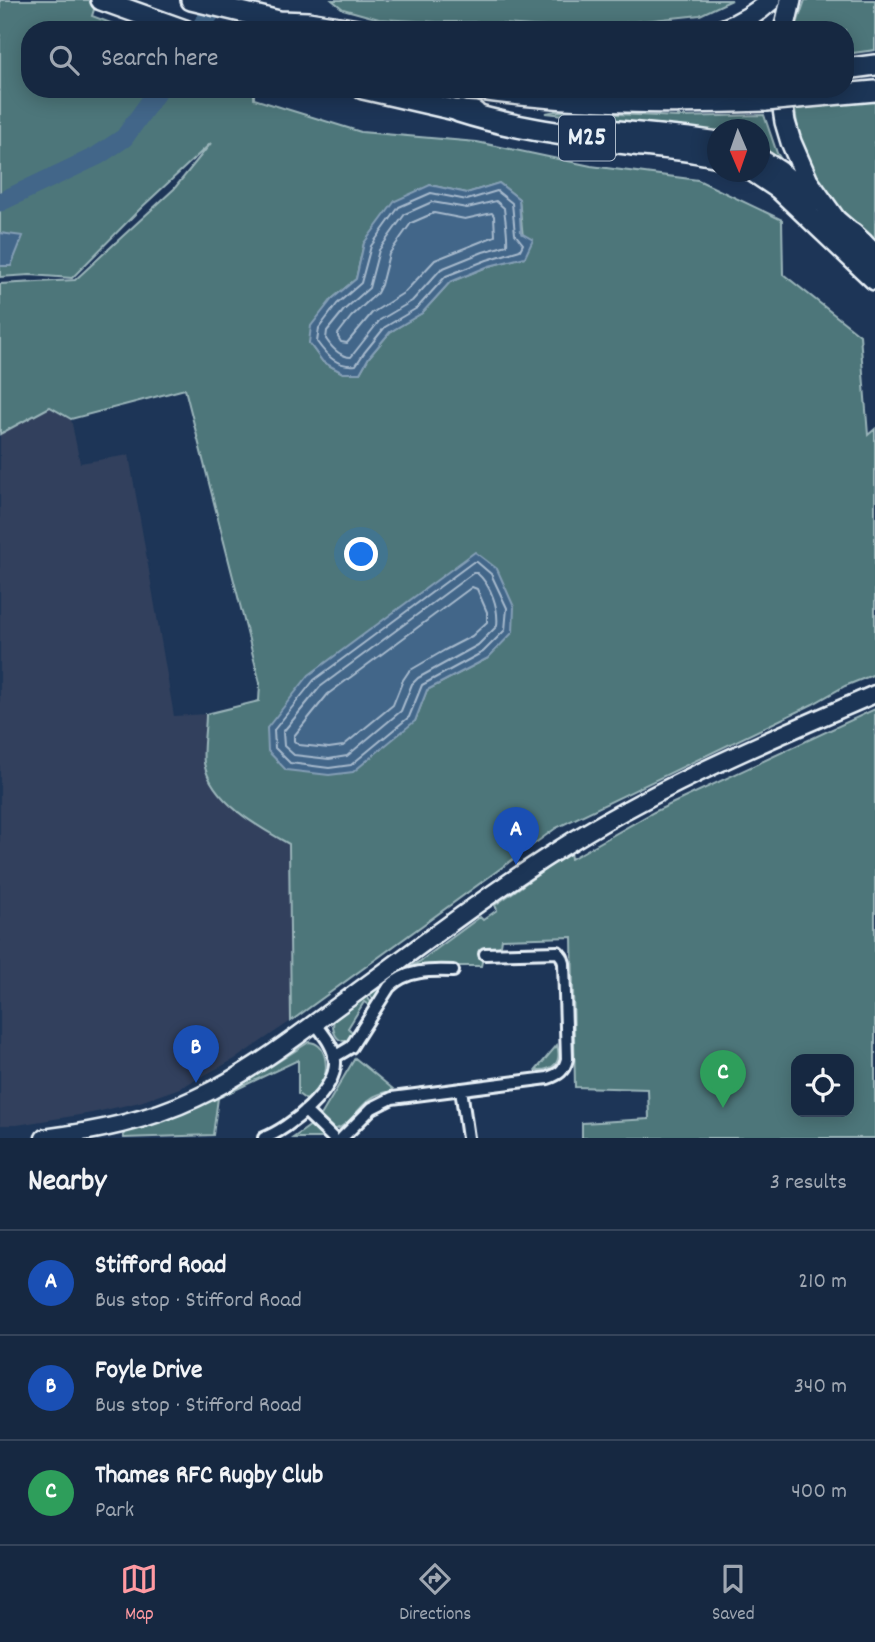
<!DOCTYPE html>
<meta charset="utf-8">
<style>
body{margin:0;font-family:Dekko,sans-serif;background:#1f3048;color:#f1f3f6}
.controls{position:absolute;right:21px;bottom:21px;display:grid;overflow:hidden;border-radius:14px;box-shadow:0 4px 18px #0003}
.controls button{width:63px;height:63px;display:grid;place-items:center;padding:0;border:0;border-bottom:2px solid #35445a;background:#162841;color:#f1f3f6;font:35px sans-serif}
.compass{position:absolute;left:707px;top:119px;width:63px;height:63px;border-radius:50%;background:#162841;box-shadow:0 4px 18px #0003;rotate:178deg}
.you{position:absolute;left:362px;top:555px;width:24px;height:24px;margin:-18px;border:5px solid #fff;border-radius:50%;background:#1a73e8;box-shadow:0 0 0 10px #1a73e833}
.badge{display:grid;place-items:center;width:46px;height:46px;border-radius:50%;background:#ff9aa2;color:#fff;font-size:23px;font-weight:700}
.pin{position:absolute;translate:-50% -58px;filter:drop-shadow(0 2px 4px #0008)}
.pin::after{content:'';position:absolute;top:37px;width:24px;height:21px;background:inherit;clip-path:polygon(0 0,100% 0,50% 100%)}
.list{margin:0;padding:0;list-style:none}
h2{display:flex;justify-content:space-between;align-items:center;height:91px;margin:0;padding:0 28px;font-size:30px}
h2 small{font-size:23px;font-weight:400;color:#9ea6b1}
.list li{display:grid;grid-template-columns:46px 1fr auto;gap:21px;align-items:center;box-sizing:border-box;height:105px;padding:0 28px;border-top:2px solid #35445a}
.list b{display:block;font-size:26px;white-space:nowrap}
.list p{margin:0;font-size:23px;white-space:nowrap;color:#9ea6b1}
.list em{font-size:23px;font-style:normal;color:#9ea6b1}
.icon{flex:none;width:38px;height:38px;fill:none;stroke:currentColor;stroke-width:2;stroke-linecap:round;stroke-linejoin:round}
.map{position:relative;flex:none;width:875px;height:1138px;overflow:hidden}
.search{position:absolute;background:#162841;box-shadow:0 4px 18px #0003;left:21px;right:21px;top:21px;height:77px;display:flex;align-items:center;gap:18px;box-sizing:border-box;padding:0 24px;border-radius:28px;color:#9ea6b1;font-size:26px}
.sheet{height:406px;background:#162841}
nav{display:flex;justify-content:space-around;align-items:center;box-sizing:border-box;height:98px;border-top:2px solid #35445a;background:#162841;font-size:19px;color:#9ea6b1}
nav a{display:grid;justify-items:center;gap:4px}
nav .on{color:#ff9aa2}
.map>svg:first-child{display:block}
.built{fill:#31415d}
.green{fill:#4d767a;stroke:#9ab4b9;stroke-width:2;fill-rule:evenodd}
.water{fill:#426689;stroke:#849eb5;stroke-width:2}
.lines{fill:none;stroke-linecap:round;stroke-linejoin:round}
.shore{stroke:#a6b9cc;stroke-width:2}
.river{stroke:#426689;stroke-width:19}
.minor-casing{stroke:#e8f1f8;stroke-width:16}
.secondary-casing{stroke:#e8f1f8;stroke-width:21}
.trunk-casing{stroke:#e8f1f8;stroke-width:24}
.motorway-casing{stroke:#e8f1f8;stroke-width:26}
.minor{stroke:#1d3557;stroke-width:10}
.secondary{stroke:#1d3557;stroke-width:16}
.trunk{stroke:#1d3557;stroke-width:19}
.motorway{stroke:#1d3557;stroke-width:21}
.trunk-bridge-casing{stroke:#e8f1f8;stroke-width:24;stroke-linecap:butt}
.trunk-bridge{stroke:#1d3557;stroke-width:19}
.labels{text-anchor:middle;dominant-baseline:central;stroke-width:6;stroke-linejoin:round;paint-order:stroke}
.shield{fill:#1d3557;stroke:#abb9c8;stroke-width:2}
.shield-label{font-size:26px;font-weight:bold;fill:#e8f1f8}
</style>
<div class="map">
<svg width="875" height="1138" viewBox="0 0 875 1138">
<rect width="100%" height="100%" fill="#1d3557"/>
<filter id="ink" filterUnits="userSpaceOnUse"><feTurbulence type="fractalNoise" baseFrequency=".0143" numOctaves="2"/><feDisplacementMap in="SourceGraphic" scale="14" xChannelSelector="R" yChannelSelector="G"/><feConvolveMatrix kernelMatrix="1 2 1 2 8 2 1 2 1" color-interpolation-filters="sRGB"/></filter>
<g filter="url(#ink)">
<!-- built -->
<path class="built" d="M50,407l21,12 9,44 49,-8 45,261 32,-2 -2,49 45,58 40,23 2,177 -56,38 -55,29 -40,14 -48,11 -75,12h-17v-691z"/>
<!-- green -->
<path class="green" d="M0,0h97l-5,16 37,14h-99v59h224v10l107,33 116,10 114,24 107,14 84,40 1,54 77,61 8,100 7,-6v245l-30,12 -32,18 -257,124 -265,193 -2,-177c-31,-17 -78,-43 -85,-81 -2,-14 2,-34 2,-49l53,-13 1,-18 -75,-294 -114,30 -21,-12 -50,27v-150l75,-4 99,-91 37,-46 -70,65 -69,70 -42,-3 -30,2zM499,183l20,16 6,58 -36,9 -39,16 -28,31 -32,19 -21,25 -9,16h-17l-20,-11 -14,-19 23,-44 24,-20 8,-36 66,-58 37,8zM488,658l-61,32 -12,31 -148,7z
M332,0h400l-32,15 -85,9 -54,4 -88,-6h-36l-58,-3 -36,-10z
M805,0h70v50l-30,4v-24h-50z
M875,101v139c-44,-34 -74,-75 -80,-131z
M556,111l122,6 86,-2 13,38 9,14 -26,-15v-22h-42l-1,2 -171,-19z
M875,709v429h-293v-15l67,-4 -1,-30 -73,-2 -3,-150 -70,2 -1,6 -5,4 -11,1 -4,16h-36l-40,7 -30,29 -7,-10 16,-12 35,-18 61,-45 3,3 14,-10 -2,-5 75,-53 1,7 83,-47zM796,1059h53v53h-53z
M365,994l8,11 -3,1 -6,-4 -16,26 6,6 -4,6c-14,5 -20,-11 -15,-23z
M309,1042c18,1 20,27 13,41 -3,6 -10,12 -14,18l-10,-7v-34l-80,38 -5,37 -89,3 -1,-7 93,-36 54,-28z
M557,1045c5,17 -3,26 -21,25z
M355,1058l38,31 -1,2c-5,1 -12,2 -17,5 -16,8 -23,29 -41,34l-4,-2 -10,-11z
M311,1125l12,13h-30z"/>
<!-- water -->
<path class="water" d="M499,183l20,16 2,34 12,7 -8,17 -36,9 -39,16 -28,31 -32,19 -21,25 -9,16h-17l-20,-11 -14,-19 2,-17 21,-27 24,-20 8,-36 31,-42 35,-16 37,8z
M0,233l23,3 -12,30h-11z
M475,552l22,17 17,38 -1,25 -25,26 -61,32 -12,31 -62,51 -24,3 -43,-5 -18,-19 -1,-23 42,-53z"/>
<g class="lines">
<!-- shore -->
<path class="shore" d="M497,191l15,12 3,31 8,10 -3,6 -33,10 -41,16 -29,32 -32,19 -21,26 -8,12c-19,2 -29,-9 -39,-23l2,-14 18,-24 24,-21 10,-37 28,-39 32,-14 36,7z
M496,201l8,7c1,11 4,26 3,37l-24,7 -42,17 -29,32 -32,19 -29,37c-11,0 -19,-9 -25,-18l1,-8 17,-21 25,-22 10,-38 26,-36 27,-12 35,6z
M434,213l31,6 27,-6 2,3 1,20 -60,24 -30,32 -33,21 -25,30 -6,-1 -3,-5v-3l13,-17 26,-24 4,-8 8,-31 22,-31z
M473,562h4l14,12 16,34 -2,22 -22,22 -61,33 -13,32 -58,48 -22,3 -39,-5 -15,-15 -1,-18 40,-50z
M473,573h4c14,12 22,35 20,53l-19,19 -60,33 -6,6 -11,27 -54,45 -18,3 -35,-4 -10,-9 -1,-14 37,-45z
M472,587l5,2 10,23v10l-15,14 -27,14 -36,21 -6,9 -10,25 -50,41 -14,2 -30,-3 -5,-4v-5l34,-42z"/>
<!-- river -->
<path class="river" d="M199,30l20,-30
M0,202l97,-46 27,-18 35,-49"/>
<defs>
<path id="minor" d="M334,1057l17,-10 38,-60c16,-17 42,-17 64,-16
M461,1089l7,49
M305,1111l28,27
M264,1138c25,-9 73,-48 71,-77 -1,-15 -11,-26 -20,-38
M342,1138l30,-30 20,-10 156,-20c11,-4 16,-7 19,-19l-3,-96 -2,-6 -4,-5 -73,2"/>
<path id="secondary" d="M44,1138c52,-7 104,-17 152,-40 52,-24 97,-59 142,-92 73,-53 144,-108 220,-156 100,-64 209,-109 317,-156"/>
<path id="trunk" d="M101,0l84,30
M191,0l88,21 29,1 50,8
M722,30c19,-7 34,-16 49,-30
M784,30l7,-30
M845,69l30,-4
M363,89l96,22 16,1
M473,89c97,14 195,16 293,12
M780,89l5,33 6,20 17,39 28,39 27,23
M797,98l78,-7
M588,128l101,10 29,4
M760,159l19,12 35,30"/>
<path id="motorway" d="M459,111c56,18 115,25 174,33 28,3 57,5 85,12
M755,172l24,16 96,91
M852,234l23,22"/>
</defs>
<!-- minor casing -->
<use href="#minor" class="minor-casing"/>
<!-- secondary casing -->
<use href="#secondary" class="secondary-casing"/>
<!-- trunk casing -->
<use href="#trunk" class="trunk-casing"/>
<!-- motorway casing -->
<use href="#motorway" class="motorway-casing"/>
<!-- minor -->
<use href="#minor" class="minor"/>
<!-- secondary -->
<use href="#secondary" class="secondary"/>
<!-- trunk -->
<use href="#trunk" class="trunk"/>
<!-- motorway -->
<use href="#motorway" class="motorway"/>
<defs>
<path id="trunk-bridge" d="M766,101l31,-3"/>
</defs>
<!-- trunk-bridge casing -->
<use href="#trunk-bridge" class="trunk-bridge-casing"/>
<!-- trunk-bridge -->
<use href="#trunk-bridge" class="trunk-bridge"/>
</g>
</g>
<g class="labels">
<!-- shield labels -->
<rect class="shield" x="559" y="115.5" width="56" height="45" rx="5"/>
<g class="shield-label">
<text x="587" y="138">M25</text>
</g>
</g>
</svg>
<div class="controls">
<button><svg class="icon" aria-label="locate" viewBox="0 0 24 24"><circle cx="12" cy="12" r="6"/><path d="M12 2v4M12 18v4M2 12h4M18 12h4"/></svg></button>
</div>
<svg class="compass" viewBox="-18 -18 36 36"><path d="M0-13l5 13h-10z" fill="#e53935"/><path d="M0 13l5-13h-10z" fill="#9ea6b1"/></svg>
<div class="you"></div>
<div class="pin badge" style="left:516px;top:865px;background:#1a4fb4">A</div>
<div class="pin badge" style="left:196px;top:1083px;background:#1a4fb4">B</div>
<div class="pin badge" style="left:723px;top:1108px;background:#2e9e5b">C</div>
<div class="search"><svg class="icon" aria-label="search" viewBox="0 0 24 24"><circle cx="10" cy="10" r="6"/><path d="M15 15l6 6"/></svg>Search here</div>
</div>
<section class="sheet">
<h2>Nearby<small>3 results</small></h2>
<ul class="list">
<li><span class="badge" style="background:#1a4fb4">A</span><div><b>Stifford Road</b><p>Bus stop · Stifford Road</p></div><em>210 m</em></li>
<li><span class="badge" style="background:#1a4fb4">B</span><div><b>Foyle Drive</b><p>Bus stop · Stifford Road</p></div><em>340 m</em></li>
<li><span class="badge" style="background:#2e9e5b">C</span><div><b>Thames RFC Rugby Club</b><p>Park</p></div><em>400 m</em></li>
</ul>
</section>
<nav>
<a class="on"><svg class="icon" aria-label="map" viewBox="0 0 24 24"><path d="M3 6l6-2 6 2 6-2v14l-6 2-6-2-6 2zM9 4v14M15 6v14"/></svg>Map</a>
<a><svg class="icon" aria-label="directions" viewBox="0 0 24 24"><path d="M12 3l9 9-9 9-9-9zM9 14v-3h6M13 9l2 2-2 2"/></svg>Directions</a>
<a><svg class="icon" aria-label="saved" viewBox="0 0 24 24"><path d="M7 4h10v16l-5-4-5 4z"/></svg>Saved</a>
</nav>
